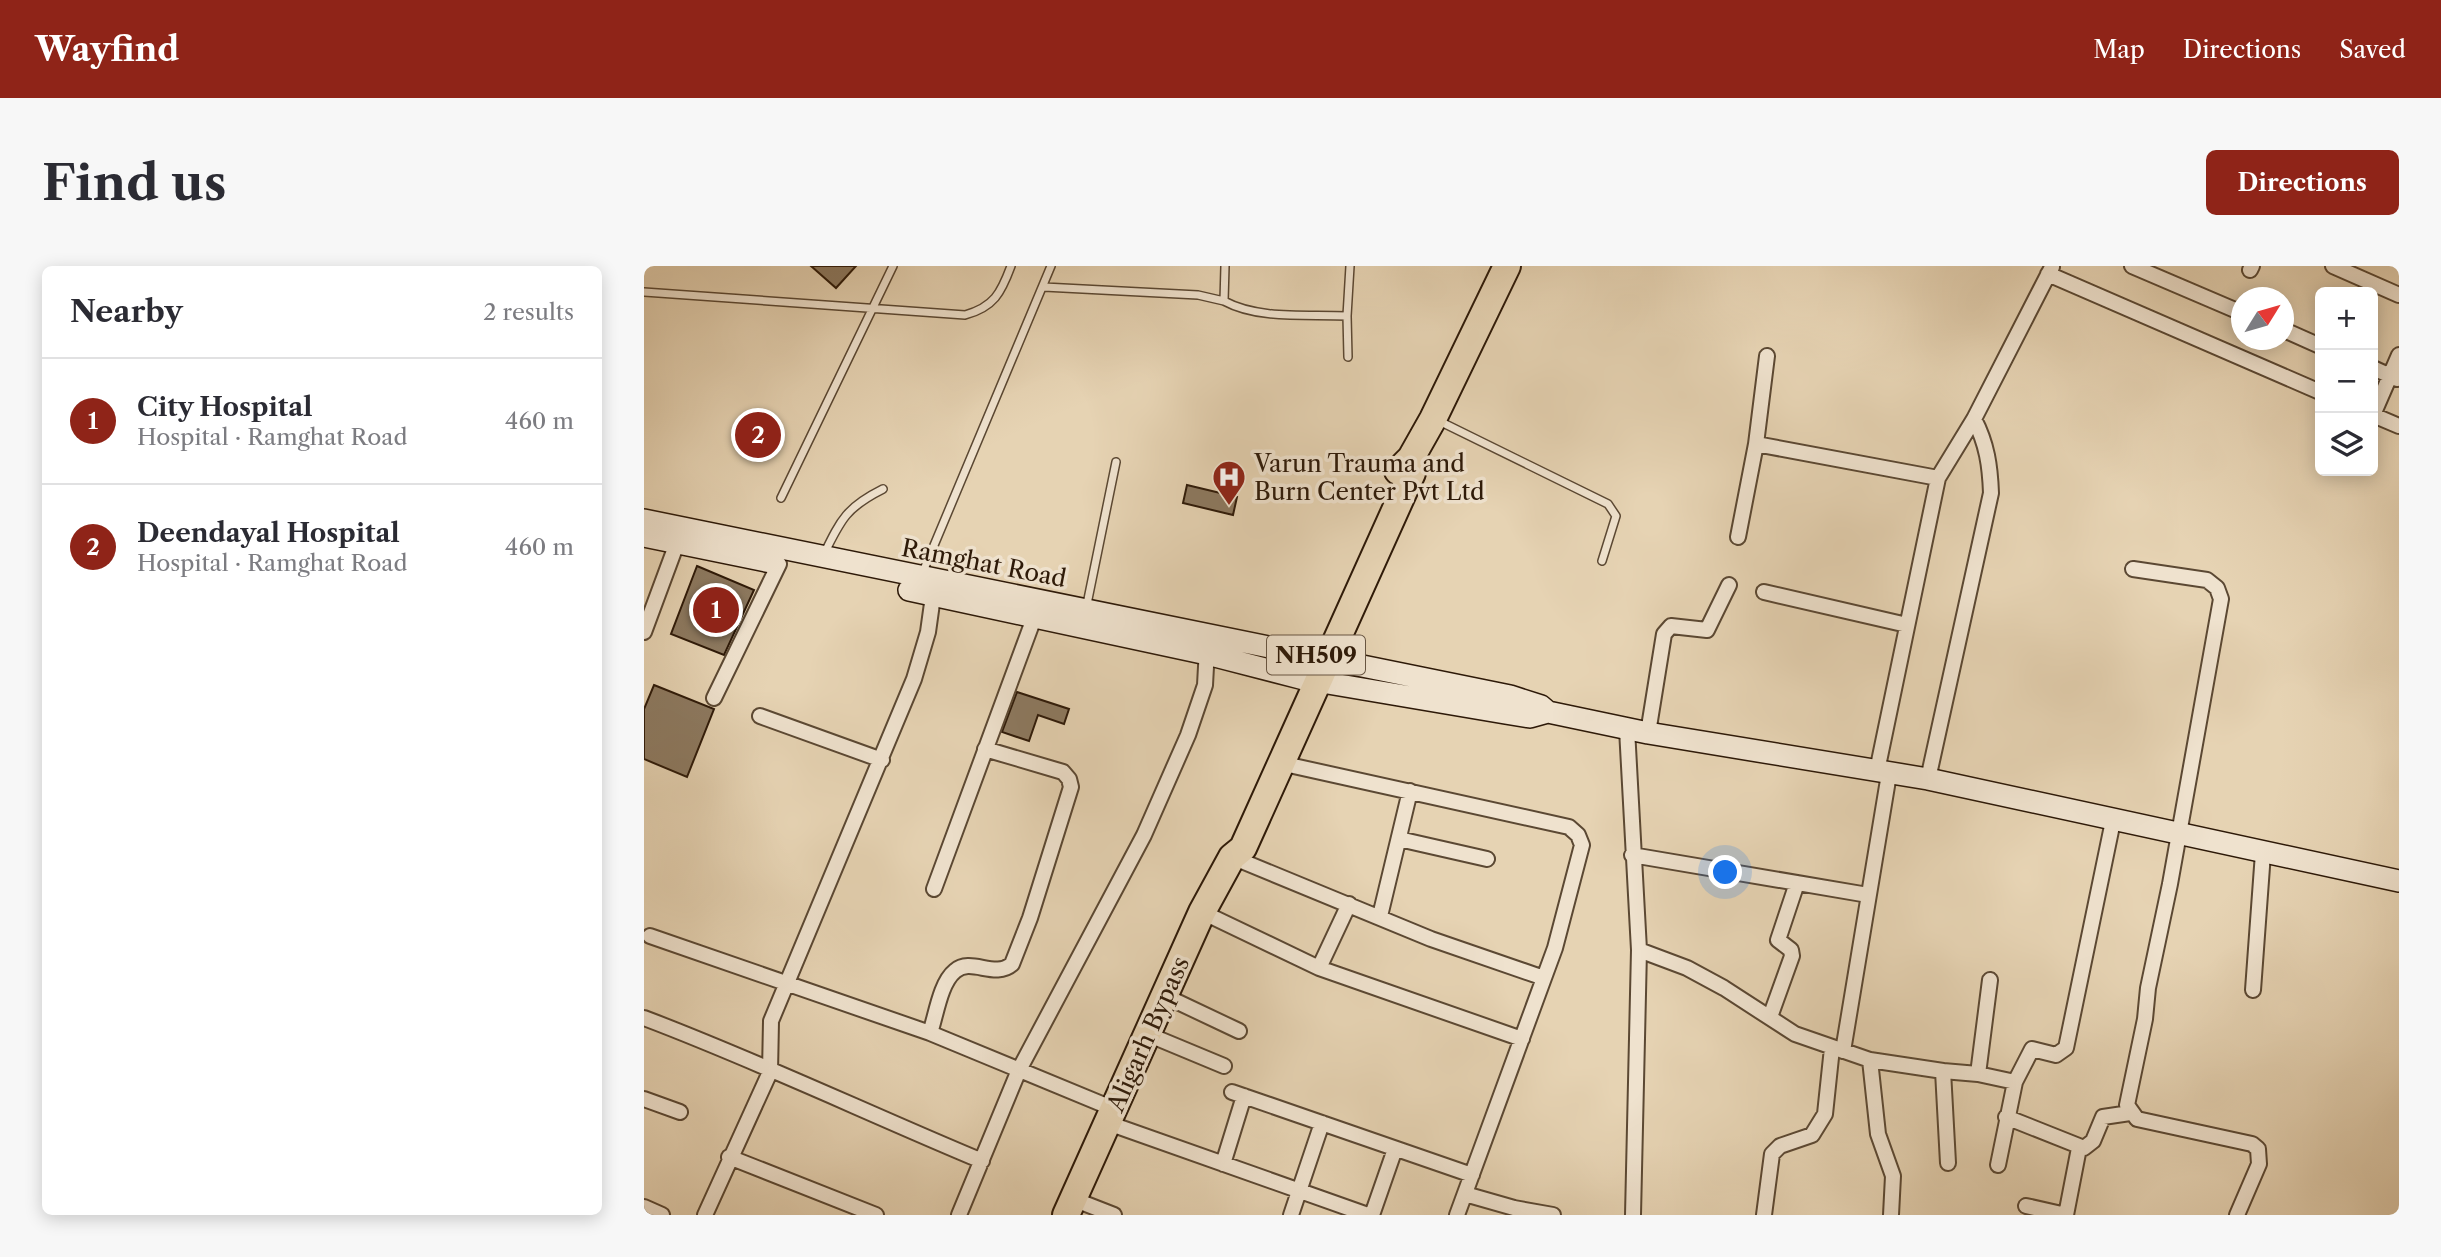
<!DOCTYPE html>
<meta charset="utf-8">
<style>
body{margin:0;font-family:"Libre Caslon Text",serif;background:#f7f7f7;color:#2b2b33}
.controls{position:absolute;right:21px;top:21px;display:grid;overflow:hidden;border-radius:10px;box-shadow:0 4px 18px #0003}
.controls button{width:63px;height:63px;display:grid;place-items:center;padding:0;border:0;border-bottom:2px solid #e1e1e2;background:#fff;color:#2b2b33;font:35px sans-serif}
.compass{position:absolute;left:1587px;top:21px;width:63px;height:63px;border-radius:50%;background:#fff;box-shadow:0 4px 18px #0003;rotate:53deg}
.you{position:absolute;left:1082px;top:607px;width:24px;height:24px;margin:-18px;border:5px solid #fff;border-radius:50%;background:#1a73e8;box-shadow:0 0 0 10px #1a73e833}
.badge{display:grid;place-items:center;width:46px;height:46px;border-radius:50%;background:#8f2418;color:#fff;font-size:23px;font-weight:700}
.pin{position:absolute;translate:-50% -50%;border:4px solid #fff;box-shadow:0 2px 7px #0006}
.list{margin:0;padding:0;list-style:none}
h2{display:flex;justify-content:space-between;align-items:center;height:91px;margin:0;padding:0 28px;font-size:30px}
h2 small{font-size:23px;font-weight:400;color:#7c7c81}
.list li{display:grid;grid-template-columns:46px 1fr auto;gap:21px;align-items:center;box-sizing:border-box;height:126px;padding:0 28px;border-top:2px solid #e1e1e2}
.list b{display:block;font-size:26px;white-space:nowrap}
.list p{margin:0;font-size:23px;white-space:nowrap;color:#7c7c81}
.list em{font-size:23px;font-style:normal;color:#7c7c81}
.icon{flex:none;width:38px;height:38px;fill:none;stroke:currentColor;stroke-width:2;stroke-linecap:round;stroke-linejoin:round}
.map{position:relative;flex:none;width:1755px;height:949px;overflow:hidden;border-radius:10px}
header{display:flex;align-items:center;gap:42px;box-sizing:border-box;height:98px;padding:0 35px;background:#8f2418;color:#fff}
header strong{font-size:33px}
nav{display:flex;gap:38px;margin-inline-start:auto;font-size:24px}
.intro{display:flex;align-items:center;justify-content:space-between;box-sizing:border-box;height:168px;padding:0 42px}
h1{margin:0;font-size:49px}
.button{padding:18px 32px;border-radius:10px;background:#8f2418;color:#fff;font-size:24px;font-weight:700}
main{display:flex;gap:42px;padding:0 42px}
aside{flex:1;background:#fff;border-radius:10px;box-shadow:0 4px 18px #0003}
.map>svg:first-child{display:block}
.building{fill:#8d7a61;stroke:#2d1908;stroke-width:2}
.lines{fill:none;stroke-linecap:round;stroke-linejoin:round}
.lane-casing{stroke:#5b4833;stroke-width:10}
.street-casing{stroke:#5b4833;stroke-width:18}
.secondary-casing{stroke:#2d1908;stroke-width:24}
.highway-casing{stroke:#2d1908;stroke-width:30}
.lane{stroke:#efe2ce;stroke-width:7}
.street{stroke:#efe2ce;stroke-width:14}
.secondary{stroke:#efe2ce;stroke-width:21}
.highway{stroke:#e6d3b3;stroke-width:26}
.labels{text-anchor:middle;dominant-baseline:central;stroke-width:7;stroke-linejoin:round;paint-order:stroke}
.shield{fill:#efe2ce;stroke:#675543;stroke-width:2}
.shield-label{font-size:23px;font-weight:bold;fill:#2d1908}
.poi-label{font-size:24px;fill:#2d1908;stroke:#efe2ce;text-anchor:start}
.street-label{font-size:24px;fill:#2d1908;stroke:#efe2ce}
</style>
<header>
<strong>Wayfind</strong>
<nav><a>Map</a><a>Directions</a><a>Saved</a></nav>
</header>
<div class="intro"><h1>Find us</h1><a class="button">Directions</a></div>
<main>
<aside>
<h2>Nearby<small>2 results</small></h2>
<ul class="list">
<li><span class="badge">1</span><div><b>City Hospital</b><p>Hospital · Ramghat Road</p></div><em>460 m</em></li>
<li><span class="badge">2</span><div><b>Deendayal Hospital</b><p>Hospital · Ramghat Road</p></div><em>460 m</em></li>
</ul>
</aside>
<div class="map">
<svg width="1755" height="949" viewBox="0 0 1755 949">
<rect width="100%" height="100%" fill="#e6d3b3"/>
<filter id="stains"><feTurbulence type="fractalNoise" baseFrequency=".00286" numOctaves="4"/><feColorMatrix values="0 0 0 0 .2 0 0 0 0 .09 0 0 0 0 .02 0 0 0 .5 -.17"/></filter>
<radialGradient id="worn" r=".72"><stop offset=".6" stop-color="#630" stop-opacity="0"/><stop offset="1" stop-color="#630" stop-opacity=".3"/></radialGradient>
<!-- building -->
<path class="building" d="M167,0h45l-20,22z
M543,219l50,12 -4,18 -50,-12z
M53,300l57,24 -30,65 -53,-21z
M10,419l60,24 -27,68 -43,-18v-50z
M373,426l52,17 -5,15 -26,-9 -9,26 -27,-9z"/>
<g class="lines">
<defs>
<path id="lane" d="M581,0l-1,35c35,19 84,13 123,15l3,-50
M400,21l154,8 26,6
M0,26l321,23c29,-8 36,-22 46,-49
M703,50l1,41
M793,154l171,84 8,12 -14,45
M137,232l112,-232
M180,288c17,-35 23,-47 59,-65
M278,308l129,-308
M442,343l30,-147"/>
<path id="street" d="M1488,0l110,47
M1689,0l66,29
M1606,4l2,-4
M1404,8l272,118
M1640,64l36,16
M1755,89l-26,60 26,11
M1729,102l24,11
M1112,178l182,34 -61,293
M1294,212l36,-59 78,-152
M1094,271l18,-93 11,-88
M1489,303l74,11 10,8 4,11 -51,285 -22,104 -3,31 -18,86 10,14 115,25 6,5 1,15 -22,51
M1120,326l143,33
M0,366l33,-89
M70,432l65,-134
M116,450l122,44
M983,463l12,221 -6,265
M1004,467l16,-99 7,-8 36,4 22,-45
M636,497l289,64 9,8 4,10 -27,103 -98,267
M1284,513l63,-286c-1,-27 -4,-49 -17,-74
M755,573l88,20
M988,589l236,40
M588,591l199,82 113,39
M290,623l103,-279
M558,646l117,56 30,-64
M736,650l30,-125
M6,670l280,97 184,76
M995,684l48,18 37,20 71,46 75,26 8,74 15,42 -2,39
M675,702l203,71
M1346,714l-12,94 37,8 -17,83
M1609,724l10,-137
M521,730l74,35
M1126,751l22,-61 -1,-6 -13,-10 19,-57
M0,752c114,43 225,96 338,143
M286,767c6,-17 10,-50 25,-62 16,-14 40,8 57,-7l18,-46 41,-131 -2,-8 -6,-7 -78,-23
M503,768l77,32
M1199,785l46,-277
M1226,794l73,11 5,92
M1299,805l35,3
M1371,816l17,-33 24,6 10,-7 47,-227
M588,826l240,83
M0,833l36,13
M1362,851l78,31 9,-7 10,-24 27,-4
M464,857l260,92
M85,891l147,58
M579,898l21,-68
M821,928l49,14 39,7
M429,933l41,16
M1382,940l40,9 13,-67
M0,941l18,8
M61,949l65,-143 1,-51 143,-342 14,-47 6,-43
M315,949l60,-145 125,-235 44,-100 17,-50 2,-37
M647,949l31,-92
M728,949l23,-66
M1120,949l8,-61 8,-8 32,-11 13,-21 7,-66"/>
<path id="secondary" d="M0,254l866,176 31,10 7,6 100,21 280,46 471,102
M0,270l127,26
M265,324l298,64 97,25 201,34 25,4 18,-5"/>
<path id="highway" d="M754,205l13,-13 22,-39 74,-153
M422,949l136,-303 30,-55 11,-9 169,-375 -1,-15"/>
</defs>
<!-- lane casing -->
<use href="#lane" class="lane-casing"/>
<!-- street casing -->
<use href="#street" class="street-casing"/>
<!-- secondary casing -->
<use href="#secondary" class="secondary-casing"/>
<!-- highway casing -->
<use href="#highway" class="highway-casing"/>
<!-- lane -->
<use href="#lane" class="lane"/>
<!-- street -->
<use href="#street" class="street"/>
<!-- secondary -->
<use href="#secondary" class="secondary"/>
<!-- highway -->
<use href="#highway" class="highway"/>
</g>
<!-- icons -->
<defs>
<symbol id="hospital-pin" viewBox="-11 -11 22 30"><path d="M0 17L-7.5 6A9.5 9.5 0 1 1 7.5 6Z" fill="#8f2418" stroke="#efe2ce"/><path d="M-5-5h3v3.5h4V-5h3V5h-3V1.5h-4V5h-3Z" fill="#fff"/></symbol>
</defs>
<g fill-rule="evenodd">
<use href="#hospital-pin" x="566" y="192" width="38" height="52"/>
</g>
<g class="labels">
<!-- shield labels -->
<rect class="shield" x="623" y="369.5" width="98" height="39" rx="5"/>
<g class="shield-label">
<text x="672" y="389">NH509</text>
</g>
<!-- poi labels -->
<g class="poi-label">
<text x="610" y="197">Varun Trauma and<tspan x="610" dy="28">Burn Center Pvt Ltd</tspan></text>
</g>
<!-- street labels -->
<g class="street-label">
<text transform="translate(340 297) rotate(11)">Ramghat Road</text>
<text transform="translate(504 768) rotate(-66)">Aligarh Bypass</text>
</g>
</g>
<rect width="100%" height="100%" filter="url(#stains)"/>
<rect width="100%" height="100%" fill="url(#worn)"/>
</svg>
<div class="controls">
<button>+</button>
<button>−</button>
<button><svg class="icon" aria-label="layers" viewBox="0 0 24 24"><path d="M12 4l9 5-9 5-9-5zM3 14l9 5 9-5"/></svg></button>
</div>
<svg class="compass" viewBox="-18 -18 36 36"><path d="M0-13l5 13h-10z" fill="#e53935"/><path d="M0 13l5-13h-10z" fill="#7c7c81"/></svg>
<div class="you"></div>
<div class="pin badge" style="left:72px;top:344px">1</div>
<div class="pin badge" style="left:114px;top:169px">2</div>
</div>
</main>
